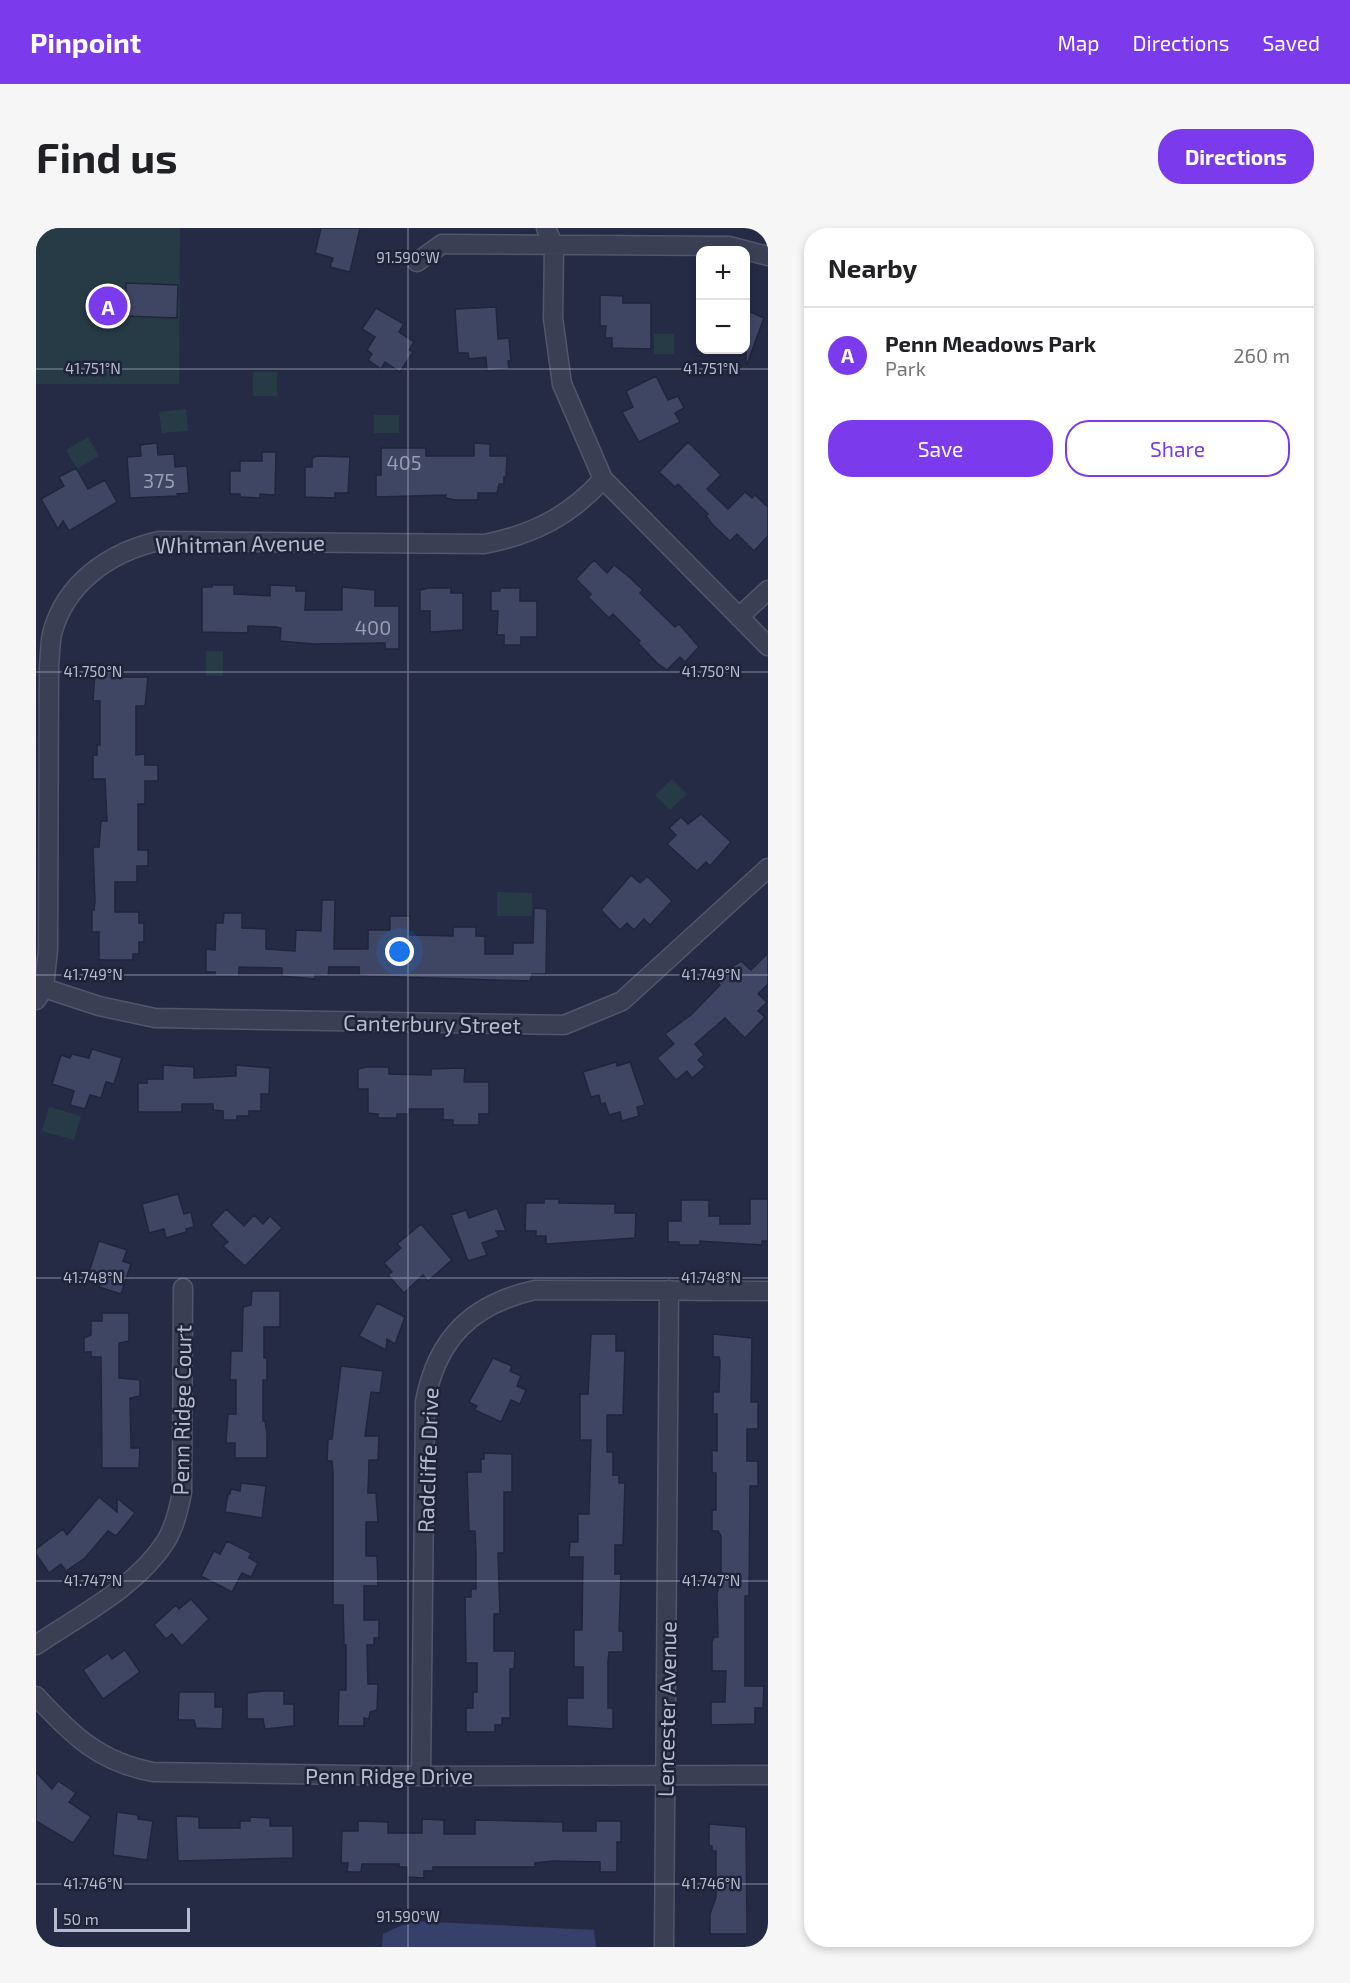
<!DOCTYPE html>
<meta charset="utf-8">
<style>
body{margin:0;font-family:"Exo 2",sans-serif;background:#f6f6f6;color:#202124}
.controls{position:absolute;right:18px;top:18px;display:grid;overflow:hidden;border-radius:12px;box-shadow:0 3px 9px #0003}
.controls button{width:54px;height:54px;display:grid;place-items:center;padding:0;border:0;border-bottom:2px solid #e0e0e0;background:#fff;color:#202124;font:30px sans-serif}
.scale{position:absolute;left:18px;bottom:15px;width:136px;box-sizing:border-box;padding-left:6px;border:3px solid #b7bbce;border-top:0;font-size:16px;line-height:21px;white-space:nowrap;color:#b7bbce;-webkit-text-stroke:4px #1e233a;paint-order:stroke}
.you{position:absolute;left:364px;top:724px;width:21px;height:21px;margin:-15px;border:4px solid #fff;border-radius:50%;background:#1a73e8;box-shadow:0 0 0 9px #1a73e833}
.badge{display:grid;place-items:center;width:39px;height:39px;border-radius:50%;background:#7c3aed;color:#fff;font-size:20px;font-weight:700}
.pin{position:absolute;translate:-50% -50%;border:3px solid #fff;box-shadow:0 2px 6px #0006}
.list{margin:0;padding:0;list-style:none}
h2{display:flex;justify-content:space-between;align-items:center;height:78px;margin:0;padding:0 24px;font-size:26px}
h2 small{font-size:20px;font-weight:400;color:#757577}
.list li{display:grid;grid-template-columns:39px 1fr auto;gap:18px;align-items:center;box-sizing:border-box;height:96px;padding:0 24px;border-top:2px solid #e0e0e0}
.list b{display:block;font-size:22px;white-space:nowrap}
.list p{margin:0;font-size:20px;white-space:nowrap;color:#757577}
.list em{font-size:20px;font-style:normal;color:#757577}
.actions{display:flex;gap:12px;padding:18px 24px}
.actions a{flex:1;padding:14px 0;border:2px solid #7c3aed;border-radius:24px;text-align:center;font-size:21px;color:#7c3aed}
.actions .main{background:#7c3aed;color:#fff}
.map{position:relative;flex:none;width:732px;height:1719px;overflow:hidden;border-radius:24px}
header{display:flex;align-items:center;gap:36px;box-sizing:border-box;height:84px;padding:0 30px;background:#7c3aed;color:#fff}
header strong{font-size:28px}
nav{display:flex;gap:33px;margin-inline-start:auto;font-size:21px}
.intro{display:flex;align-items:center;justify-content:space-between;box-sizing:border-box;height:144px;padding:0 36px}
h1{margin:0;font-size:42px}
.button{padding:15px 27px;border-radius:24px;background:#7c3aed;color:#fff;font-size:21px;font-weight:700}
main{display:flex;gap:36px;padding:0 36px}
aside{flex:1;background:#fff;border-radius:24px;box-shadow:0 3px 9px #0003}
.map>svg:first-child{display:block}
.green{fill:#273b46}
.water{fill:#36406b}
.building{fill:#3f4663;stroke:#20253c;stroke-width:1.5}
.lines{fill:none;stroke-linecap:round;stroke-linejoin:round}
.street-casing{stroke:#52566c;stroke-width:21}
.street{stroke:#3a3f54;stroke-width:18}
.ticks{fill:none;stroke:#b7bbce;stroke-width:1.5;stroke-opacity:0.45}
.labels{text-anchor:middle;dominant-baseline:central;stroke-width:5;stroke-linejoin:round;paint-order:stroke}
.number-label{font-size:20px;fill:#999eb3}
.street-label{font-size:22px;fill:#b7bbce;stroke:#1e233a}
.ticks-label{font-size:15px;text-anchor:middle;fill:#b7bbce;stroke:#1e233a;stroke-width:5;stroke-linejoin:round;paint-order:stroke}
</style>
<header>
<strong>Pinpoint</strong>
<nav><a>Map</a><a>Directions</a><a>Saved</a></nav>
</header>
<div class="intro"><h1>Find us</h1><a class="button">Directions</a></div>
<main>
<div class="map">
<svg width="732" height="1719" viewBox="0 0 732 1719">
<rect width="100%" height="100%" fill="#252b45"/>
<!-- green -->
<path class="green" d="M0,0h144l-1,156h-143z
M618,106h20v20h-20z
M217,144h24v24h-24z
M150,181l2,22 -26,2 -3,-21z
M338,187h25v18h-25z
M52,209l11,19 -22,13 -11,-19z
M170,423h17v25h-17z
M636,551l15,15 -17,16 -15,-15z
M461,664l35,1v23h-35z
M13,879l32,9 -7,24 -32,-9z"/>
<!-- water -->
<path class="water" d="M375,1693l183,9 2,17h-214l1,-13z"/>
<!-- building -->
<path class="building" d="M285,0h39l-10,44 -20,-5 3,-9 -18,-5z
M90,55l52,2 -1,33 -52,-2z
M564,67l23,1v7h28v46l-39,-1v-10h-7l1,-12h-6z
M460,79l2,32 11,-1 2,23h-3l1,8 -22,2 -1,-14 -17,2 -1,-6h-10l-3,-44z
M340,80l28,16 -5,8 15,10 -5,8 4,2 -13,20 -15,-10 -4,7 -13,-9 4,-6 -5,-4 8,-13 -13,-8z
M710,82l18,8 -17,46 -1,-1z
M620,148l12,24 10,-4 6,12 -9,5 5,9 -41,20 -17,-30 11,-5 -7,-16z
M652,214l33,33 -14,14 21,20 17,-17 7,6 3,-3 13,12v29l-14,15 -17,-17 -7,7 -17,-16 -7,-9 2,-2 -30,-30 -3,3 -16,-15z
M121,215l1,12 16,-1 1,13 12,-1 2,27 -12,1 1,2 -48,2 -3,-41 14,-1 -1,-11z
M438,215l16,1v12h17l-1,21h-2v7h-5l-2,9h-19v7h-22l-11,-2 1,-3 -70,2v-22h5v-27h45v8h48z
M226,224h14l-1,43 -15,-1v4l-20,-1v-3h-10v-23h10v-10h22z
M280,228l34,1 -2,36h-13v5l-30,-1v-30h7v-8z
M40,240l12,21 17,-9 12,22 -48,29 -6,-10 -5,8 -17,-30 23,-13 -5,-9z
M558,332l13,13 7,-8 14,11 15,14 -3,3 35,34 4,-3 20,23 -14,15 -5,-5 -13,13 -10,-7 -19,-20 2,-2 -27,-27 -4,4 -21,-21 3,-3 -15,-15z
M176,357h22v9l36,2v-11l26,1v5h10l-1,19h37v-23l33,3v16h24v43h-14v-6l-71,1 -34,-3 1,-13 -5,-1 -28,-1v7l-46,-1v-45h10z
M393,360h22v5h12v37l-33,2v-21h-10v-21z
M464,360h20v13h17v36h-16v8h-17v-10h-7l1,-24h-7v-20h9z
M59,443h27v6h26l-3,29h-9v49l9,-1v11h13v16h-13v23h-7v46h10v16h-11v16h-22v30h24v11h5v19h-5v12h-6v6h-34v-28h-7v-22h2l1,-8 -2,-55h6l2,-26h6l-2,-42h-12v-24h4v-10h3v-44h-7z
M665,586l30,28 -21,24 -4,-4 -9,9 -30,-27 9,-9 -7,-7 12,-11 7,7z
M595,647l9,8 7,-7 25,25 -22,24 -6,-6 -10,11 -7,-7 -7,7 -19,-20z
M286,672h13l-1,49h34v-19h22v-14h20v19l43,1v-9h23v9h9v18h28v-11h20l1,-35 13,1 -1,65h-14l-2,7 -161,-5 -10,-1v-8h-30l-1,9 -13,-1v4l-33,-3v-8l-43,-1v9h-24v-4h-9v-23l9,1 1,-27h7l1,-10h18v15l24,1v20l29,2 1,-21 25,1z
M732,725v31l-10,10 9,8 -9,9 7,6 -20,21 -20,-20 -30,26 9,11 -6,5 7,7 -13,11 -5,-7 -11,9 -19,-22 17,-14 -9,-10 26,-19 29,-30 -3,-3 16,-16 8,-5 10,9z
M56,821l30,9 -8,26 -8,-2 -5,16 -11,-3 -5,14 -15,-4 4,-14 -22,-7 9,-29 9,3 2,-4 17,4z
M580,834l1,4 13,-4 15,43 -8,2 2,9 -17,5 -2,-9 -11,3 -4,-12 -4,1 -2,-9 -8,2 -8,-25z
M127,837l31,2v11l42,-2v-11l34,3 -1,26h-8v17h-12v5h-12v4h-14v-9l-10,-1v-6h-31v8h-44v-29h9v-4h16z
M330,839h23v7l42,1v-6l34,-1 -1,14h25v32h-10v11h-26v-5h-10v-11h-34v5h-12v4h-19v-4l-10,-1v-24h-10v-20z
M142,966l6,20 7,-2 3,15 -8,2v3l-20,6 -2,-9 -15,4 -7,-29z
M508,971h15v4l56,1v9h21l-1,25 -89,6v-8h-10v-5h-11l1,-28h18z
M714,971h18v42h-6v4l-62,-4v4h-21v-3h-11v-21h13v-21h28v16h11v8h30z
M461,980l9,23h-10l3,6 -17,6 5,12 -19,6 -17,-46 15,-5 3,8z
M190,981l18,17 10,-11 9,9 7,-8 12,12 -37,38 -22,-20 5,-4 -17,-17z
M385,996l31,36 -24,21 -5,-6 -19,18 -16,-18 4,-3 -8,-9 17,-15 -4,-4z
M63,1013l28,9 -4,11 8,3 -10,30 -22,-7 3,-7 -14,-5z
M216,1063h28v36h-16v31h3v22h-4v41h2l2,13v24h-32v-15h-9l2,-29h8v-34h-6l1,-29h11l1,-44 8,-2z
M341,1075l28,14 -10,27 -8,-5 -1,11 -27,-14z
M66,1085h27v28l-10,2v35l21,2v16l-10,2 1,50h9l-1,20h-37l-1,-111h-10v-5h-7v-14l7,-3v-14h11z
M555,1106h25v17h9l-2,64h-16v37h6v23h6v8h6l-2,62h-8v29h6l-2,57h4v21h-14l-1,9v47h5v21l-46,-3v-28h16v-31h-9v-37h8l1,-73h-14l1,-15h8v-28h11l2,-74h-11v-46h8z
M677,1106l39,4 -1,64h7v27h-11v32h11v25h-8l-1,110h-4v90h19l-1,22h-8v16l-44,1v-23h14l1,-31h-14v-29l2,-5h4l-1,-43 4,-19v-39l-3,-5h-6v-21h4v-37h-4v-23l5,1v-37h-4v-22h6l1,-31 -1,-4h-6z
M457,1130l19,8 -2,5 11,5 -4,10 9,4 -6,14 -9,-4 -10,22 -26,-12 2,-4 -8,-4z
M305,1138l42,5 -3,22 -9,-1 -6,44h14l-1,24h-9l-1,33h8l2,29h-12v34h11l1,30h-14v34h15v18h-5v7h-7l1,39h10l-1,26 -7,2 -1,7 -5,-1v8h-26l1,-36h7v-45h-2l-1,-40h-10v-131l-1,-13h-5l1,-22h4z
M448,1225l28,1v38h-8v61h-6l2,61h-6v37h21l-1,18h-4v49h-8v7h-7v7h-29v-24h7v-16h4v-29h-11l-1,-66h6v-8h5v-36l-1,-22h-6l-2,-59h14v-13h3z
M205,1255l25,3 -4,32 -37,-6 3,-18h2l1,-5 9,2z
M63,1269l18,15v-14l18,15 -19,23 -8,-5 -23,27 -19,13 -5,-7 -12,9 -13,-19v-5l27,-20 4,6z
M191,1313l24,12 -2,5 9,5 -7,14 -9,-4 -10,19 -31,-16 13,-25 6,3z
M155,1371l18,20 -27,27 -10,-12 -6,5 -12,-14 22,-20 3,4z
M89,1422l15,22 -37,27 -20,-29 25,-17 4,6z
M227,1463h21v13h10v22l-29,3 -2,-10h-16v-26z
M143,1464h36v15h8l-1,22 -26,-1 -2,-8h-16z
M0,1544l16,17 6,-8 18,12 -7,9 22,15 -18,26 -37,-22z
M81,1584l21,3v4l15,2 -6,39 -34,-5z
M140,1588l23,1v11h41v-7h10v-4l20,1v8h23v32l-115,3z
M386,1591l22,1v14h31v-14l88,2v9h33v-10h25v21h-4v30h-17v-10l-48,-1 -17,2v4h-102v4h-9v7l-17,-1v-10h-8v-3h-37l-1,8h-14l1,-9h-7l1,-32h16v-10l30,1v11h34z
M673,1596l37,3 1,107h-37v-20l6,-17v-46h-4v-5h-3z"/>
<g class="lines">
<defs>
<path id="street" d="M510,0l8,18 -1,72 9,66 41,95 165,167
M381,34l25,-18 287,2 39,10
M703,389l29,-27
M8,760l55,18 56,12 409,7 58,-24 146,-133
M0,772l8,-12 4,-39 1,-282c1,-11 1,-23 3,-33 13,-51 58,-82 107,-93l325,3c48,-9 86,-28 119,-65
M0,1417c44,-30 101,-58 130,-104 9,-15 13,-32 16,-49l1,-204
M0,1468c36,39 63,66 117,76l268,4 347,-1
M385,1548l4,-374c12,-64 47,-98 110,-112l233,1
M628,1719l5,-657"/>
</defs>
<!-- street casing -->
<use href="#street" class="street-casing"/>
<!-- street -->
<use href="#street" class="street"/>
</g>
<!-- ticks -->
<path class="ticks" d="M372,0v1719M0,141h732M0,444h732M0,747h732M0,1050h732M0,1353h732M0,1656h732"/>
<g class="labels">
<!-- number labels -->
<g class="number-label">
<text x="368" y="234">405</text>
<text x="123" y="252">375</text>
<text x="337" y="399">400</text>
</g>
<!-- street labels -->
<g class="street-label">
<text transform="translate(204 315) rotate(-1)">Whitman Avenue</text>
<text transform="translate(396 795) rotate(1)">Canterbury Street</text>
<text transform="translate(145 1182) rotate(-89)">Penn Ridge Court</text>
<text transform="translate(391 1232) rotate(-88)">Radcliffe Drive</text>
<text transform="translate(630 1481) rotate(-89)">Lencester Avenue</text>
<text x="353" y="1547">Penn Ridge Drive</text>
</g>
</g>
<g class="ticks-label">
<text x="372" y="35">91.590°W</text>
<text x="57" y="146">41.751°N</text>
<text x="675" y="146">41.751°N</text>
<text x="57" y="449">41.750°N</text>
<text x="675" y="449">41.750°N</text>
<text x="57" y="752">41.749°N</text>
<text x="675" y="752">41.749°N</text>
<text x="57" y="1055">41.748°N</text>
<text x="675" y="1055">41.748°N</text>
<text x="57" y="1358">41.747°N</text>
<text x="675" y="1358">41.747°N</text>
<text x="57" y="1661">41.746°N</text>
<text x="675" y="1661">41.746°N</text>
<text x="372" y="1694">91.590°W</text>
</g>
</svg>
<div class="controls">
<button>+</button>
<button>−</button>
</div>
<div class="scale">50 m</div>
<div class="you"></div>
<div class="pin badge" style="left:72px;top:78px">A</div>
</div>
<aside>
<h2>Nearby<small></small></h2>
<ul class="list">
<li><span class="badge">A</span><div><b>Penn Meadows Park</b><p>Park</p></div><em>260 m</em></li>
</ul>
<div class="actions"><a class="main">Save</a><a>Share</a></div>
</aside>
</main>
